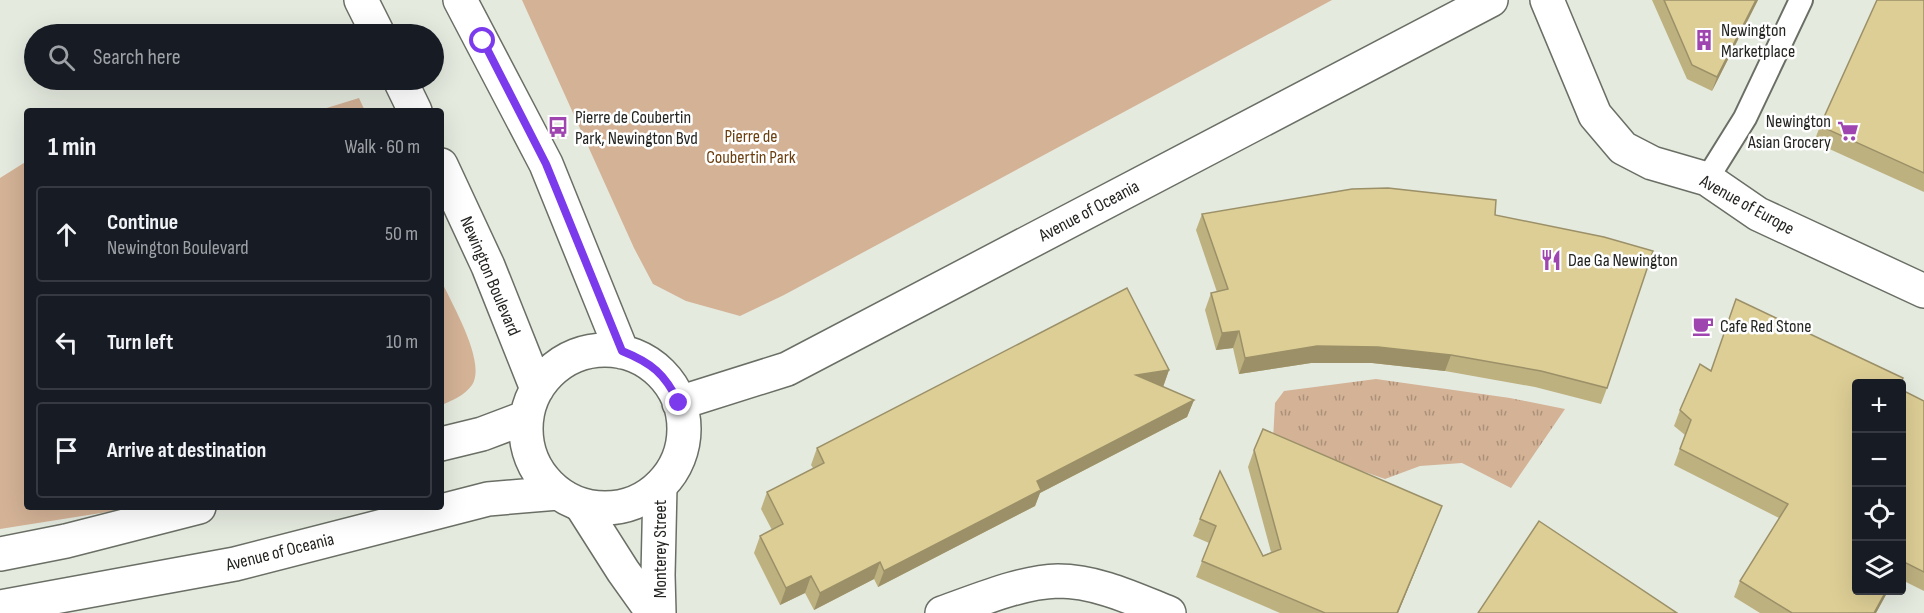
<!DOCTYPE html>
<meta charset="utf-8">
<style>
body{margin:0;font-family:"Sofia Sans Condensed",sans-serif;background:#20242c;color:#f1f3f6}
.controls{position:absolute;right:18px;bottom:18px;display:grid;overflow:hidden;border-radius:6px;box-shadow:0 6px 24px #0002}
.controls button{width:54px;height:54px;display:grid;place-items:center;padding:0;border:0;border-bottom:2px solid #363941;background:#171b24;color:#f1f3f6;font:30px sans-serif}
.stop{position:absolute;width:18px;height:18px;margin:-14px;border:4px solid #7c3aed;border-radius:50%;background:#fff}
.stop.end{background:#7c3aed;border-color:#fff;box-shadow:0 2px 6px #0008}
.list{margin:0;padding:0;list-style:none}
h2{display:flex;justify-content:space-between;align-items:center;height:78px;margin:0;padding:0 24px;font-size:26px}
h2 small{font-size:20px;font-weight:400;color:#9ea1a6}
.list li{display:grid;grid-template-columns:39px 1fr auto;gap:18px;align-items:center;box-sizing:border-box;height:96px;margin:0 12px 12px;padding:0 12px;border:2px solid #363941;border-radius:6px}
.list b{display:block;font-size:22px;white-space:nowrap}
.list p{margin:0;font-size:20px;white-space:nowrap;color:#9ea1a6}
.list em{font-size:20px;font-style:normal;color:#9ea1a6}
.icon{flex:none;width:33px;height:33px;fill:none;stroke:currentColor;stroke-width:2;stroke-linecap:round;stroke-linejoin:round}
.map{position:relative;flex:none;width:1924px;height:613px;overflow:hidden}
.search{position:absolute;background:#171b24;box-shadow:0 6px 24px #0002;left:24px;top:24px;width:420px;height:66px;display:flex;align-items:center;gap:15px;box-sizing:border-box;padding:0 21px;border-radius:33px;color:#9ea1a6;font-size:22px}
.panel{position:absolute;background:#171b24;box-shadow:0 6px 24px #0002;left:24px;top:108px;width:420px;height:402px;border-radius:6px}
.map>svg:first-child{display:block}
.grass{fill:url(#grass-tufts)}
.park{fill:#d3b296}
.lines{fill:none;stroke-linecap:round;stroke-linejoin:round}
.service-casing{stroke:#6a6f65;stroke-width:26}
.minor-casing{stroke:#6a6f65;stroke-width:36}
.tertiary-casing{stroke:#6a6f65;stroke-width:36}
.service{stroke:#fff;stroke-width:22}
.minor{stroke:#fff;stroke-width:33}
.tertiary{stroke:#fff;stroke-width:33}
.wall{fill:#beb180}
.shaded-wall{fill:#9b9068}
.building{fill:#ddce95;stroke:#9b9068;stroke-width:1.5}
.route{stroke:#7c3aed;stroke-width:8}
.labels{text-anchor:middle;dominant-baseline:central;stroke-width:5;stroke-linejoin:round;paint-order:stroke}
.poi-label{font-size:18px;fill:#232521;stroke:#fff;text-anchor:start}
.park-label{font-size:18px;fill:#6a3e0f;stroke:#fff}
.street-label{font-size:18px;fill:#232521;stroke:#fff}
</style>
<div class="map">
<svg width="1924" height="613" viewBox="0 0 1924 613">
<defs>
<pattern id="grass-tufts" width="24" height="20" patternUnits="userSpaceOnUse" patternTransform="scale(1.5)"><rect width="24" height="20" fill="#d3b296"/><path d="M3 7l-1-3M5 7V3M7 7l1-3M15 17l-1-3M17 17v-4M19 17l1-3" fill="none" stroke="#ab917a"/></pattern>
</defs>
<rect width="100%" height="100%" fill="#e5eadf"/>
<!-- grass -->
<path class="grass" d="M1376,379l134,19 55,11 -54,79 -49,-25 -42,3 -35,13 -112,-39 2,-37 9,-12z"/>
<!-- park -->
<path class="park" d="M522,0h810l-548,295 -44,21 -54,-15 -33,-17 -19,-36z
M359,98l6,13h-48z
M27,161v346h112l-139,22v-351z
M441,280c10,23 46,82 31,105 -7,10 -20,16 -31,20z"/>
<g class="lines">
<defs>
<path id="service" d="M1707,179l38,-61 56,-118"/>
<path id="minor" d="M581,505l42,66 30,42
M659,613l-1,-38 2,-89
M942,613c35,-12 78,-31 116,-32 39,0 76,18 111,32"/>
<path id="tertiary" d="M361,0l17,34
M460,0l86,164 76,188
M1547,0l48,115 28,33 29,15 55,16 51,35 166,77
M400,80l15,31
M441,165l47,101 49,123
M526 429a79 79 0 1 1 158 0a79 79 0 1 1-158 0Z
M679,403l108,-34 704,-369
M441,444l41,-10 45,-17
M0,554l66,-13 133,-34
M0,607l235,-43 253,-65 70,-6"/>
</defs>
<!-- service casing -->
<use href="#service" class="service-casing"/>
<!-- minor casing -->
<use href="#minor" class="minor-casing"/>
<!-- tertiary casing -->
<use href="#tertiary" class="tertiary-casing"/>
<!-- service -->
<use href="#service" class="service"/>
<!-- minor -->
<use href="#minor" class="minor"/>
<!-- tertiary -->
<use href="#tertiary" class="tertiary"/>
</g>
<!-- wall -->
<path class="wall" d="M1652,0h106l-46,91 -25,-12z
M1924,0v192l-110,-50 6,-16z
M1202,214l293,1 112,173 -6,16 -66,-17 -90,-16 -73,-8h-61l-72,11 -6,-26 -17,2 -11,-40 6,-17 6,-1 -21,-62z
M1169,370l-6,17 31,13 -7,17 -147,76 -5,13 -157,81 -4,-8 -60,31 -9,-17 -25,12 -26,-52 6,-17 12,-6 -11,-21 6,-17 46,-24 -2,-3 6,-17z
M1711,371l190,13 -44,207h31l-12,22h-116l-26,-16 6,-16 39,-63 -105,-53 11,-30 -11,-9 6,-16z
M1902,390l22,11v190l-22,-11z
M1254,450l188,56 -44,107h-118l-84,-36 13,-34 -16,-7 27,-65 43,85 8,-4 -23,-85z"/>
<!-- shaded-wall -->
<path class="shaded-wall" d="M1756,0h2l-46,91 5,-14z
M1239,331l-6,17 -17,2 6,-17z
M1317,346l61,1 73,8 -6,16 -73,-8h-61l-72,11 6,-16z
M1169,370l-6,17 -27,-12z
M1194,400l-7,17 -147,76 -5,13 -157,81 6,-16 153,-90z
M1442,506l-44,107h-1z
M880,562l-6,17 -60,31 6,-17z
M811,576l-6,17 -25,12 6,-17z
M1886,591h2l-12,22h-2z"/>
<!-- building -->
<path class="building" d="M1664,0h92l-39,77 -25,-12z
M1877,0h47v173l-104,-47z
M1388,188l108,12 -1,15 109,22 49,14 -46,137 -66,-17 -90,-16 -73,-8 -61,-1 -72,12 -6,-27 -17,2 -11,-40 17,-4 -26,-75 150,-25z
M1127,288l42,82 -33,5 58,25 -157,81 4,9 -157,81 -4,-9 -60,31 -9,-17 -25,12 -26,-52 23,-12 -16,-32 57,-29 -7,-15z
M1736,299l167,79 -2,6h-44v207h29l-12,22h-82l-52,-32 48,-77 -108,-55 11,-29 -11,-10 20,-46 11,7z
M1902,390l22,11v171l-22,-11z
M1263,429l179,77 -45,107h-72l-123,-52 14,-35 -16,-7 20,-48 43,85 18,-7 -27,-99z
M1539,521l138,92h-199z"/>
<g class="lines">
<!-- route -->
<path class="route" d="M483,41l63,123 76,187c30,12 43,23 57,52"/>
</g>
<!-- icons -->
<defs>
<symbol id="building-bare" viewBox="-9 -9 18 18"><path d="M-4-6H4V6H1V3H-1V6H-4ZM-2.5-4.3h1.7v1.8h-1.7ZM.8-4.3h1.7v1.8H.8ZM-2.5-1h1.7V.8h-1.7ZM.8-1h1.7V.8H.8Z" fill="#9f45b0" stroke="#fff" stroke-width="2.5" paint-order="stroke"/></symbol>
<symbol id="bus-bare" viewBox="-9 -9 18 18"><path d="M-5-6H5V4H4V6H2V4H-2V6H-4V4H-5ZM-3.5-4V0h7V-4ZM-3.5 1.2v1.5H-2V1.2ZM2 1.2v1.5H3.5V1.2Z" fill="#9f45b0" stroke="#fff" stroke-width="2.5" paint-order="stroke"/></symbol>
<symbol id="supermarket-bare" viewBox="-9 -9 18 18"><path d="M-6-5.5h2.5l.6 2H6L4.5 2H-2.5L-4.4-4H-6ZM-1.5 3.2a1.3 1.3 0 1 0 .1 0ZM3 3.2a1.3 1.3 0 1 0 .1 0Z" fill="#9f45b0" stroke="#fff" stroke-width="2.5" paint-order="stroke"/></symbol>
<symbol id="restaurant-bare" viewBox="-9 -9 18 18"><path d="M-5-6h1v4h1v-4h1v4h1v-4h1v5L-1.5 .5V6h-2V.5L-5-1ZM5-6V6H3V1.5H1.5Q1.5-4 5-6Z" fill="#9f45b0" stroke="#fff" stroke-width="2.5" paint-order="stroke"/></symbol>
<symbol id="cafe-bare" viewBox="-9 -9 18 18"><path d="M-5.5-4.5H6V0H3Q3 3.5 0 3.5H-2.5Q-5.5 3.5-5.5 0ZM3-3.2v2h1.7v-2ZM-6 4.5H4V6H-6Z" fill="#9f45b0" stroke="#fff" stroke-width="2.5" paint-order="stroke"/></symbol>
</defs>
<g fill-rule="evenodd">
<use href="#building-bare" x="1689" y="25" width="30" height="30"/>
<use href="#bus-bare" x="543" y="112" width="30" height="30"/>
<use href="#supermarket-bare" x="1833" y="116" width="30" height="30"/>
<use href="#restaurant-bare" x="1536" y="245" width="30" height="30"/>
<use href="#cafe-bare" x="1688" y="311" width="30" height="30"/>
</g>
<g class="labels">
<!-- poi labels -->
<g class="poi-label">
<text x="1721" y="30">Newington<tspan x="1721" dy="21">Marketplace</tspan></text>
<text x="575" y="117">Pierre de Coubertin<tspan x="575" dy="21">Park, Newington Bvd</tspan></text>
<text x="1831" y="121" text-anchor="end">Newington<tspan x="1831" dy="21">Asian Grocery</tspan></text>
<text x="1568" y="260">Dae Ga Newington</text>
<text x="1720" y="326">Cafe Red Stone</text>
</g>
<!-- park labels -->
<g class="park-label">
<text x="751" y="136">Pierre de<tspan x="751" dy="21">Coubertin Park</tspan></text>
</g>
<!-- street labels -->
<g class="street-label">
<text transform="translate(1747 205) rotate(29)">Avenue of Europe</text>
<text transform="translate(1089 211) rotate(-28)">Avenue of Oceania</text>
<text transform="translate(490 276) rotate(67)">Newington Boulevard</text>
<text transform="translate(660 549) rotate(-90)">Monterey Street</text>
<text transform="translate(280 552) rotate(-14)">Avenue of Oceania</text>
</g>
</g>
</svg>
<div class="controls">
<button>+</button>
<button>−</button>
<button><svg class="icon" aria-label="locate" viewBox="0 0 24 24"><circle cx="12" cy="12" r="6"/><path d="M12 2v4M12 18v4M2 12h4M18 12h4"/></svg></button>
<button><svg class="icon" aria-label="layers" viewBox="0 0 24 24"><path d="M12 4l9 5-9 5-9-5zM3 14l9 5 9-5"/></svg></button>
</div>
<div class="stop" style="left:483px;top:41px"></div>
<div class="stop end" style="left:679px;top:403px"></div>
<div class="search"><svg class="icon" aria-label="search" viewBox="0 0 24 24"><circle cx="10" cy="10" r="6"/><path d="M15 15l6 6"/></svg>Search here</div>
<section class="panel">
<h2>1 min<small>Walk · 60 m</small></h2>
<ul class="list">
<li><svg class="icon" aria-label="ahead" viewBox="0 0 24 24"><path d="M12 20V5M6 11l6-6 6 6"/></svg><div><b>Continue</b><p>Newington Boulevard</p></div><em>50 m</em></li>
<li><svg class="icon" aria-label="left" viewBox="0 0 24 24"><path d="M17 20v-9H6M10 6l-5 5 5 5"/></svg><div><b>Turn left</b></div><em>10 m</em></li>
<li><svg class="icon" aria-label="arrive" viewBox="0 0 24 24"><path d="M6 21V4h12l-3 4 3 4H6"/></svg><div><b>Arrive at destination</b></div></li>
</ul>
</section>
</div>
